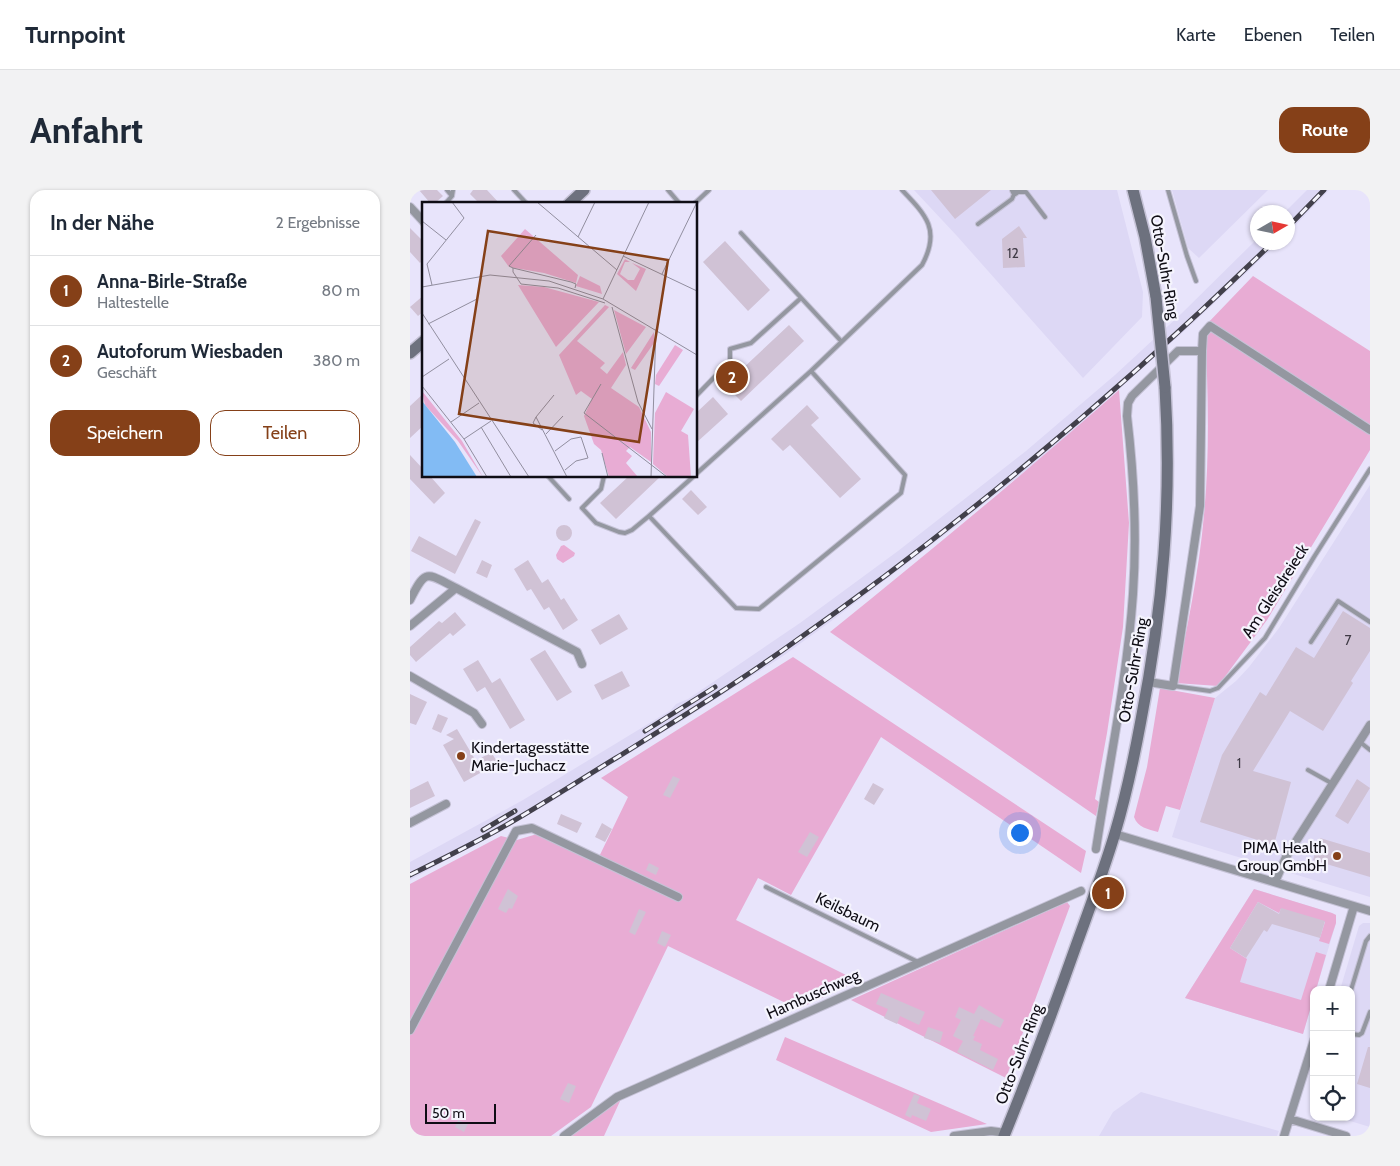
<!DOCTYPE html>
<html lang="de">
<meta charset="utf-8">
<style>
body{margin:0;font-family:Cabin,sans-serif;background:#f2f2f3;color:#1f2937}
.controls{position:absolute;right:15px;bottom:15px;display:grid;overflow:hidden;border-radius:10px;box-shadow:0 1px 4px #0004}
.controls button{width:45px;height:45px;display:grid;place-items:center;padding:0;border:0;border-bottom:1px solid #e0e1e3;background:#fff;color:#1f2937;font:25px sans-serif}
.compass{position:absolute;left:840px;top:15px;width:45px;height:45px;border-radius:50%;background:#fff;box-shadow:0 1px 4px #0004;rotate:81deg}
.scale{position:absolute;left:15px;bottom:12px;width:71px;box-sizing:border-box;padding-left:5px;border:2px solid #0f0d15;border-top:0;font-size:14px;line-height:18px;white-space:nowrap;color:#0f0d15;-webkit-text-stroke:4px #f5f4fd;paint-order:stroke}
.you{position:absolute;left:609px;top:642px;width:18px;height:18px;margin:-12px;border:4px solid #fff;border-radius:50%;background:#1a73e8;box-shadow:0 0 0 8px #1a73e833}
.badge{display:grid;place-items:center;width:32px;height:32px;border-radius:50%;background:#854018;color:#fff;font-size:16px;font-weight:700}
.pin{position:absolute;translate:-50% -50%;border:2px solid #fff;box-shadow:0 1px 5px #0006}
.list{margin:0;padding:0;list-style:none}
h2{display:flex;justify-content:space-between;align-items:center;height:65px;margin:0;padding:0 20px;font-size:21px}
h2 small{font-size:16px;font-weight:400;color:#747a83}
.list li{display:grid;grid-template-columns:32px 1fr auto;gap:15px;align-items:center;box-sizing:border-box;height:70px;padding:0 20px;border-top:1px solid #e0e1e3}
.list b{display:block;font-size:19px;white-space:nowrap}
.list p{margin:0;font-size:16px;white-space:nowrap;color:#747a83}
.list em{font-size:16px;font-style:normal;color:#747a83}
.actions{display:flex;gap:10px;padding:15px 20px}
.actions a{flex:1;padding:11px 0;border:1px solid #854018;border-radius:15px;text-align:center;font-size:18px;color:#854018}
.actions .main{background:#854018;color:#fff}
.icon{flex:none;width:28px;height:28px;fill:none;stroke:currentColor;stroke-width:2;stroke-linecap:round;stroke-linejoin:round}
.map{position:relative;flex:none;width:960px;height:946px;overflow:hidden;border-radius:15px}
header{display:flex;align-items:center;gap:30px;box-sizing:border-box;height:70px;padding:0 25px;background:#fff;border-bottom:1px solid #e0e1e3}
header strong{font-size:24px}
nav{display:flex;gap:28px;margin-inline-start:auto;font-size:18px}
.intro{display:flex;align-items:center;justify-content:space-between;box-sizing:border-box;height:120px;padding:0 30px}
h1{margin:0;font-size:35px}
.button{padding:12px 22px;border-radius:15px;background:#854018;color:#fff;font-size:18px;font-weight:700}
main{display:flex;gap:30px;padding:0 30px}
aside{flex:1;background:#fff;border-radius:15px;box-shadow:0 1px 4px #0004}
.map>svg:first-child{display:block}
.built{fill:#ddd8f5}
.green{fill:#e8acd4}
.building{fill:#d0c2d5}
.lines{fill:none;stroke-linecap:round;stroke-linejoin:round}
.lane-casing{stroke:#c5c2d6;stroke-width:6}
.street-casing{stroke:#c5c2d6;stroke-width:10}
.secondary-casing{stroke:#c5c2d6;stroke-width:14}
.lane{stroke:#9497a0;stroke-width:4}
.street{stroke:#9497a0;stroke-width:8}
.secondary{stroke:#6d717e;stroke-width:11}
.rail-casing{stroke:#42404b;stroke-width:5}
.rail{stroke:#f5f4fd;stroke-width:3;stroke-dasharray:9;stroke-linecap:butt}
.secondary-bridge-casing{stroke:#c5c2d6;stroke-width:14;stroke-linecap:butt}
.secondary-bridge{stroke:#6d717e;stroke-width:11}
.poi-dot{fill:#854018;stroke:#f5f4fd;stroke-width:2}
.labels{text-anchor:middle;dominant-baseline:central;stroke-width:4.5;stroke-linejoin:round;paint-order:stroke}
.number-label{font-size:14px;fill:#3f3a45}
.street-label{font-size:16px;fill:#0f0d15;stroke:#f5f4fd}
.poi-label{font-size:16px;fill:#0f0d15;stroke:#f5f4fd;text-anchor:start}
.inset-road{fill:none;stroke:#918e9f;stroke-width:1}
.view{fill:#854018;fill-opacity:0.15;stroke:#854018;stroke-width:2.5}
.inset-edge{fill:none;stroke:#0f0d15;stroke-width:2.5}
</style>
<header>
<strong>Turnpoint</strong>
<nav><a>Karte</a><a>Ebenen</a><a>Teilen</a></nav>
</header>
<div class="intro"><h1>Anfahrt</h1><a class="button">Route</a></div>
<main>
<aside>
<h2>In der Nähe<small>2 Ergebnisse</small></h2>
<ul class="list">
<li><span class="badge">1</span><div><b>Anna-Birle-Straße</b><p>Haltestelle</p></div><em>80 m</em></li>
<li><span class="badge">2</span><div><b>Autoforum Wiesbaden</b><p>Geschäft</p></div><em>380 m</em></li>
</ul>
<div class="actions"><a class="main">Speichern</a><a>Teilen</a></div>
</aside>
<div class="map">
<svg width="960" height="946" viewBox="0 0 960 946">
<rect width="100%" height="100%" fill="#e8e4fb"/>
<!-- built -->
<path class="built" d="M504,0h203l26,102 -1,25 -59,61 -126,-142z
M762,0h96l-69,68 -11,-10z
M897,0h22l-41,43v-21h-3z
M847,49l1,3 20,1 -87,82 -142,127 -93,74 -126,96 -47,34 -106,68 -131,81 -136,75v-18l113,-62 148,-90 5,-6 12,-5 112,-76 98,-72 128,-100 89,-76 67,-62z
M960,295v412l-198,-60 43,-139 21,-17 13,-14 30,-39z
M844,699l78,24 4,2v8l-20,67h-2v6l-11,38 -118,-36z
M953,733h7v204l-33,-10h14v-127h-11l19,-64z
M731,902l138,39 -2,5h-178l14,-24z"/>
<!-- green -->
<path class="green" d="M843,86l117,75v99l-103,170 -49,66 -42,-3c11,-56 23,-111 28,-168 6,-63 4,-127 1,-189z
M709,200l10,133 -6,104 -16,106 -12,66 4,3 -3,14 -266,-184c98,-79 195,-159 289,-242z
M154,355l11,8 -1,3 -11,7 -6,-4 -1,-4 5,-9z
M383,467l293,194 -5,22 -200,-136 -90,158 -33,-17 -22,42 122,61 -60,28 -130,-63 -77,161 -40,29h-141v-252l91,-48 16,4 20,-6 59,29 32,-66 -27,-19z
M750,498l55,10 -35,112 -14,-4 -8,26c-10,-3 -20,-4 -24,-15l13,-50z
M844,699l78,24 4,2v8l-7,21 -10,-3 6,-19 -44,-13 -2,4 -21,-11 -28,46 17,11 -7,23 61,18 15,-48 10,3 -10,35h-2v6l-11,38 -118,-36z
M657,712l3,4 -64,172 -155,-78z
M375,847l202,87 -56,8 -155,-72z
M211,909l-17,37h-33z"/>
<!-- building -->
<path class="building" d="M9,0h18l6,6 -9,8h-3z
M63,0h14l13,14h-20l-10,-10z
M521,0h60l-36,29z
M609,36l8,12h-4l2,29 -22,1 -1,-29z
M0,38l14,14v17l-4,4 -10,-11z
M315,51l45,49 -22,21 -45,-49z
M14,105v16l-6,5 -8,-9z
M379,135l15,16 -63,60 -16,-16z
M14,203v32l-14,13v-32z
M303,207l15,17 -32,29v-30z
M397,215l12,13 -8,7 50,54 -21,19 -50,-53 -7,6 -12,-12z
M0,265l14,15v6h6l15,17 -11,11 -24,-25z
M219,286h32l-45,43 -16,-16z
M281,300l16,17 -9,8 -16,-16z
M65,329l6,3 -26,52 -44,-23 8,-15 37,20z
M146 343a8 8 0 1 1 16 0a8 8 0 1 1-16 0Z
M72,370l10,5 -5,13 -11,-5z
M118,370l14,23 6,-4 13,21 3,-2 14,22 -15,10 -14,-23 -5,3 -13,-21 -4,2 -13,-22z
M933,421l27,17v23l-19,30 2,2 -30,48 -33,-20 -37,60 38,11 -17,63 -74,-23 22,-67 38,-63 6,4 30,-49 18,11z
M45,422l11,13 -13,11 -3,-3 -34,29 -6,-7v-8l29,-26 3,2z
M209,424l9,15 -28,16 -9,-15z
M135,460l27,42 -15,9 -27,-42z
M68,470l14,23 8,-5 25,42 -15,9 -25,-42 -8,5 -14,-23z
M212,481l8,15 -28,14 -8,-15z
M0,504l17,8 -11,23 -6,-2z
M28,524l10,4 -7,15 -9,-4z
M47,539l19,32 15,-9 7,11 -34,19 -21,-37 11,-6 -8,-4z
M263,586l7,3 -10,19 -7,-3z
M947,589l13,9 -22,36 -13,-8z
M18,591l7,15 -25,12v-18z
M463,593l11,6 -10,16 -10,-6z
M151,624l21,9 -5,10 -20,-9z
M192,633l10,6 -7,13 -10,-5z
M400,642l9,5 -12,20 -9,-5z
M910,648l50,15v24l-57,-17z
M239,673l10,5 -3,7 -10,-5z
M98,699l10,7 -6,13 -3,-1 -3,5 -8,-4z
M848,712l21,12 2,-6 44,13 -5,17 -48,-14 -5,8 -3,-2 -18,28 -16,-10z
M229,719l7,3 -11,23 -6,-3z
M252,741l9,4 -6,12 -8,-4z
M471,803l44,19 -6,13 -19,-9 -3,8 -13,-6 4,-9 -12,-5z
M569,815l25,15 -4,8 -19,-9 -8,17h2l-2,4 9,4 -2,6 18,9 -5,11 -36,-18 6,-11 -10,-5 8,-16 -6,-3 4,-10 15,7z
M518,837l15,5 -3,11 -16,-5z
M958,857h2v41l-13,-4z
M158,893l8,3 -7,17 -9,-4z
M504,904l6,2 -3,7 14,6 -5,12 -14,-6 -1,3 -6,-3z
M48,930l10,4 -4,8 -9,-5z"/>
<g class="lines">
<defs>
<path id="lane" d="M37,0l5,6
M104,0l13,14
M258,0l12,14
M758,0l19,66 9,25
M35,14l7,-8 1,-6
M284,14l15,-14
M568,34l34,-25 3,-7h11l19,25
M331,43l100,108
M286,206l34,-35v-12l21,-6 50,-45
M286,284l115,-103 111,-106c19,-35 4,-50 -20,-75
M138,286l21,23
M194,286l-3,13 -19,19 14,15 23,9 6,1 7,-3 17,-14
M284,286l-45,40 87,92 23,1 142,-116 4,-18 -94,-104
M901,452l27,-41 32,21
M764,496l36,5 8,-3 47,-50 49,-81 56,-88
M950,552l10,8
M898,580l25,14
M356,697l152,75
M941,800l15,-49 4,-5
M941,844l8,1 3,-2 8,-21"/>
<path id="street" d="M604,0l1,2
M0,17l14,15
M792,161l1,-17 7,-8 160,104
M0,410c16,-32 16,-27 46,-12
M0,436l46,-38 121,64 5,12
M0,486l64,37 8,11
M0,633l36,-19
M705,644l255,77
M686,659c13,-85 31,-169 37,-255 4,-60 1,-119 -6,-178l1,-13 4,-7 46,-45h24l-2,155 -27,180 -24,-4
M865,692l11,-25 84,-132
M919,800l25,-84
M0,840l106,-199 16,-3 146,69
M880,929l56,17
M154,946l53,-39 464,-206
M544,946l37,-5 15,2
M874,946l30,-96"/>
<path id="secondary" d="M723,0l12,47 11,60
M159,14l15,-14
M0,163l14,-12
M594,946c26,-64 50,-128 73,-193 13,-36 27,-73 38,-110 11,-37 19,-75 26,-113 22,-112 31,-218 24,-333"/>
</defs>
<!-- lane casing -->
<use href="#lane" class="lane-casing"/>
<!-- street casing -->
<use href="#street" class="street-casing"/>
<!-- secondary casing -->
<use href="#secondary" class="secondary-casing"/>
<!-- lane -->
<use href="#lane" class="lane"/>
<!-- street -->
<use href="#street" class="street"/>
<!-- secondary -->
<use href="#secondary" class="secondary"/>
<defs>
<path id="rail" d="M878,37l36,-37
M235,541l70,-44
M73,640l32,-19
M0,685c30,-15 61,-30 91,-47 39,-22 77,-47 115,-70 61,-38 123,-76 181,-118 169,-119 328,-253 476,-398"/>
</defs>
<!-- rail casing -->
<use href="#rail" class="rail-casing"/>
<!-- rail -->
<use href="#rail" class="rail"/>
<defs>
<path id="secondary-bridge" d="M746,107l9,90"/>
</defs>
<!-- secondary-bridge casing -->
<use href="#secondary-bridge" class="secondary-bridge-casing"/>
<!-- secondary-bridge -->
<use href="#secondary-bridge" class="secondary-bridge"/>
</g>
<!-- markers -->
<g class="poi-dot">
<circle cx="51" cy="566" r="5"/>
<circle cx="927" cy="666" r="5"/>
</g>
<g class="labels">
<!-- number labels -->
<g class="number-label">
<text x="603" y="63">12</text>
<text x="938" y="450">7</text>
<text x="829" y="573">1</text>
</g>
<!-- street labels -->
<g class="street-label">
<text transform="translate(755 77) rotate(80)">Otto-Suhr-Ring</text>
<text transform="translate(865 401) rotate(-57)">Am Gleisdreieck</text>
<text transform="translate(723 480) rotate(-80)">Otto-Suhr-Ring</text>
<text transform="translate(438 722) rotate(26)">Keilsbaum</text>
<text transform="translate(403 804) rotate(-24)">Hambuschweg</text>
<text transform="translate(609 864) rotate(-69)">Otto-Suhr-Ring</text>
</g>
<!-- poi labels -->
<g class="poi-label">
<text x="61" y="557">Kindertagesstätte<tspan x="61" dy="18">Marie-Juchacz</tspan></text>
<text x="917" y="657" text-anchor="end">PIMA Health<tspan x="917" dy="18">Group GmbH</tspan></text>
</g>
</g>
<!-- overview -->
<g transform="translate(12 12)">
<rect width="275" height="275" fill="#e8e4fb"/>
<path d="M103,27l53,46 -2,8 -32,-10 -35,-6 -8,-11zM203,57l5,3h-5l-5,12 8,6h6l6,-11 -8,-6 14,6 -10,22 -19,-17zM158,74l20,10 2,8 -26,-8zM96,83l26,2 55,15 -43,45zM183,103l4,2 -32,34 28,22 -5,5 7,6 16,-22 3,13 -15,23 28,19 12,25v30l-21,-15 -4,4 6,5 -6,7 12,14h-29l-8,-27 -7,-6 -10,-28 8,-17 -11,-8 -5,4 -17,-40zM192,108l32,17 -20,27zM232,130v11l-19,27 -4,-2zM253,143l8,5 -24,36 -4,-2 1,-9zM0,189l40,50 21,36 -25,-36 -33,-36zM244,190l28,17 -13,22 7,4 3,42h-23l-15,-13 2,-51z" fill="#e8acd4"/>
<path d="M0,199l33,41 22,35h-55z" fill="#82bbf4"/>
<path class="inset-road" d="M115,0l80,68M0,19l24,19M156,35l17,-35M201,54l74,35M91,66l-4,-2 27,-31M240,72l35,-72M10,83l-5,-21 37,-46 -12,-16M0,85l68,-12 59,6 54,18 94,56M153,86l1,-4 -5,-2 -58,-14v4l8,12 37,4 47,15M181,97l46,-97M190,105l26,95 14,27M0,111l107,164M6,122l49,-25M0,175l27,-18M179,182l-17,29 83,64M0,184l42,53 23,38M132,193l-18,22 31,60M114,215l-3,6 9,7M29,220l28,-19M59,225l30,50M124,232l17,-18M42,237l27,-18M133,249l16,-12 10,-2 7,21 -12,3 -11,9M180,251l6,24M229,275l5,-148"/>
<path class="view" d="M66,29l180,29 -29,182 -180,-28z"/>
<rect width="275" height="275" class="inset-edge"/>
</g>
</svg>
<div class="controls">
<button>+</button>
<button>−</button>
<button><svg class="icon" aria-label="locate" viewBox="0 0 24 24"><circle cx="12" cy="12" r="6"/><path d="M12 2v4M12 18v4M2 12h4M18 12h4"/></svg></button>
</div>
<svg class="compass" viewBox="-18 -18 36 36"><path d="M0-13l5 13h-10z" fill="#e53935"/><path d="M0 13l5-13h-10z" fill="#747a83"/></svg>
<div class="scale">50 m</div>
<div class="you"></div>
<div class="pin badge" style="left:698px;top:703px">1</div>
<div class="pin badge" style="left:322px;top:187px">2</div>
</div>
</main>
